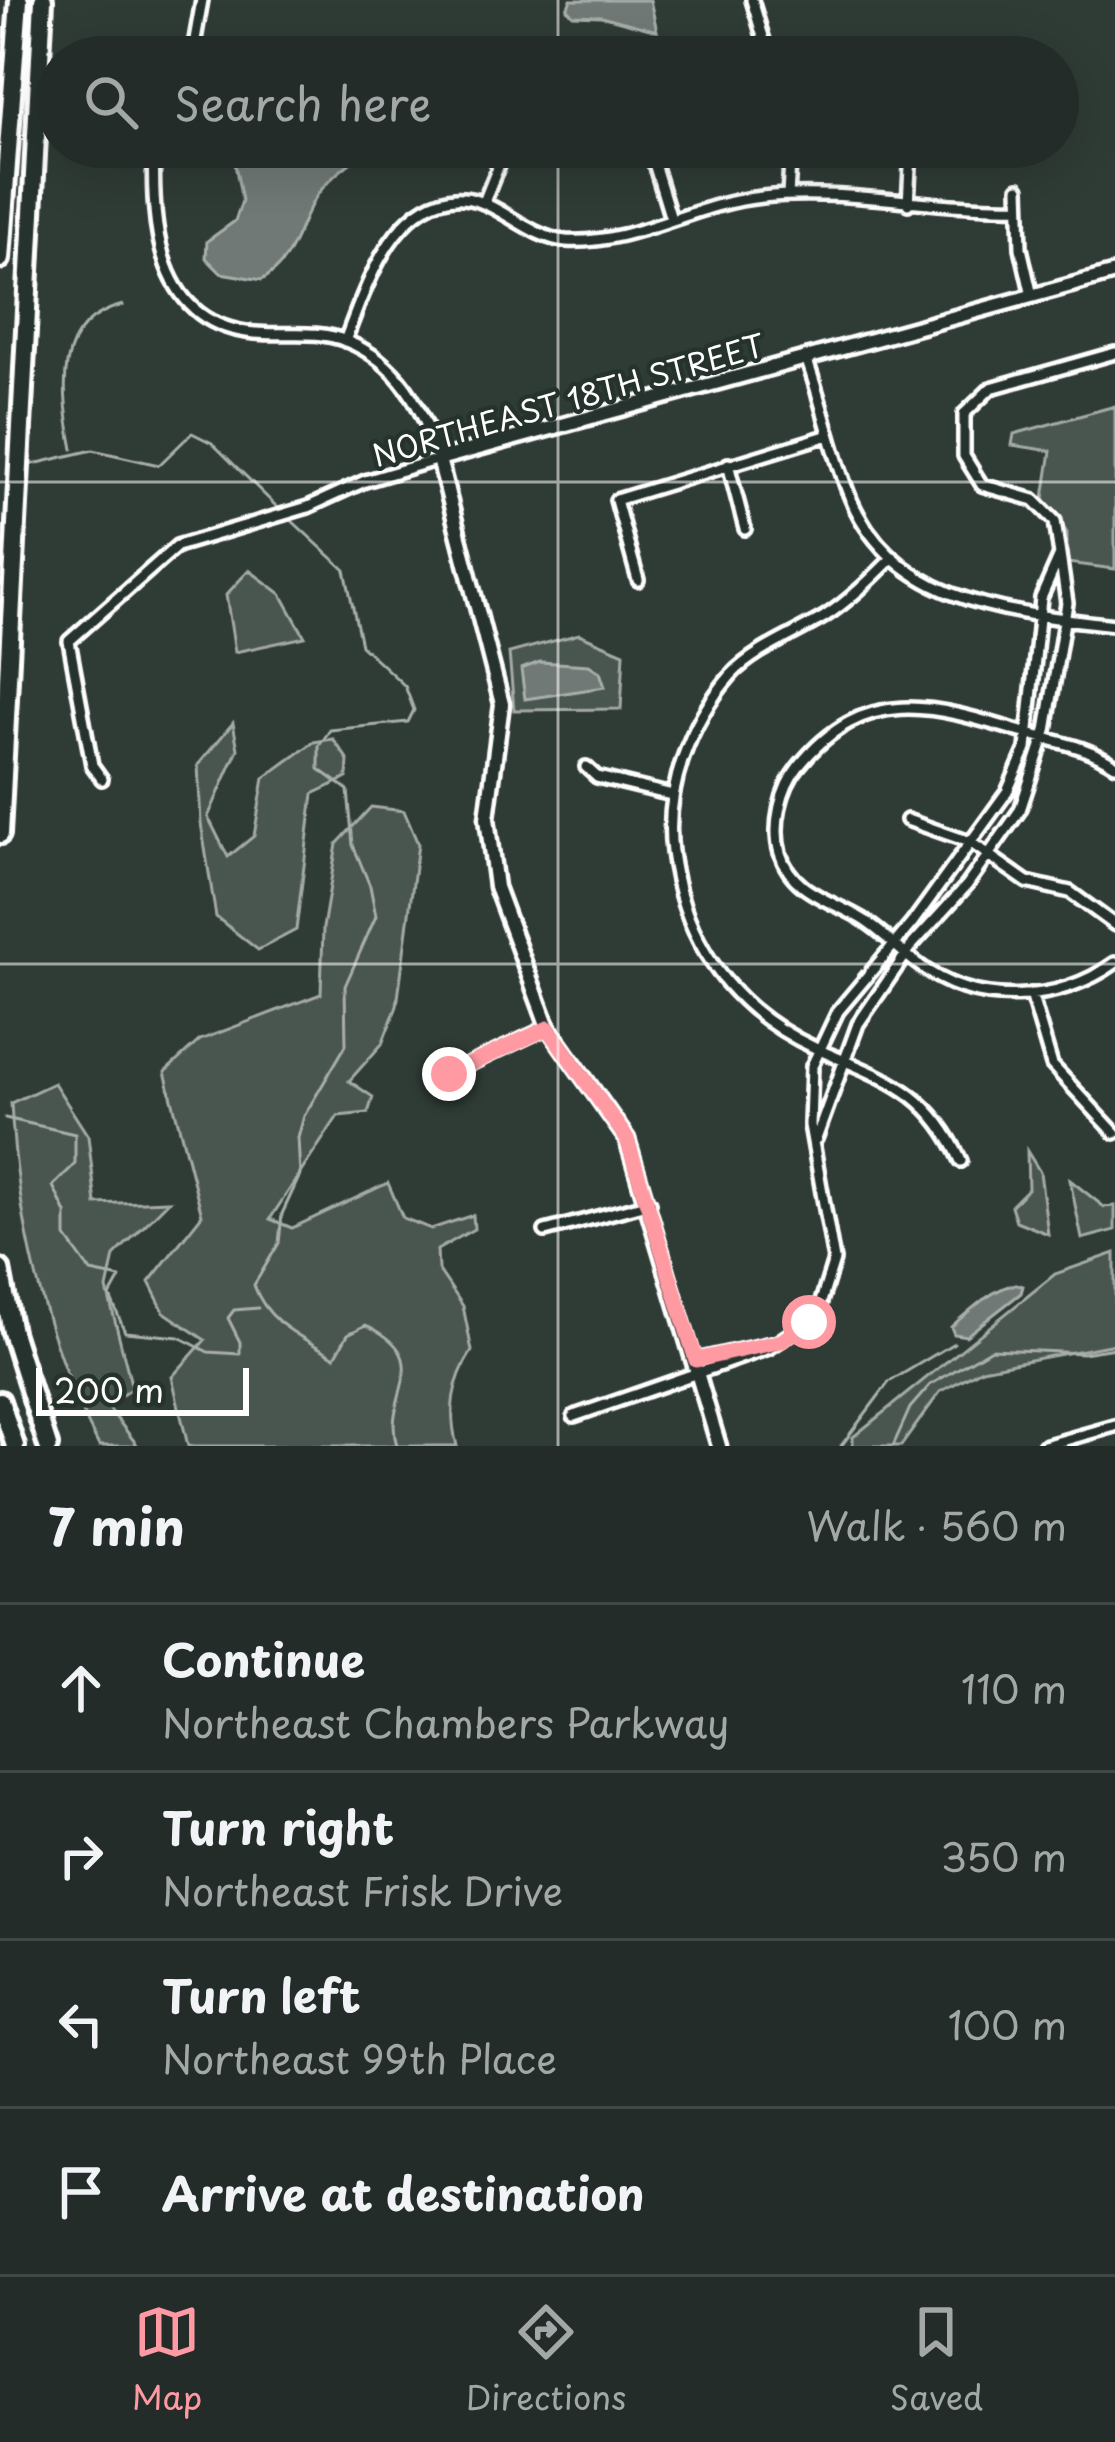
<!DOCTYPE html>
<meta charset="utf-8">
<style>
body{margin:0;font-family:"Playpen Sans",sans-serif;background:#2f3834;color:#f1f3f6}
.scale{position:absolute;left:36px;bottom:30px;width:213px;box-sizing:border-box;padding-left:12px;border:6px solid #fff;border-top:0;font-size:33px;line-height:42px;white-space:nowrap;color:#fff;-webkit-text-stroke:9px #26332d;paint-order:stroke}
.stop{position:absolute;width:36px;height:36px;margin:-27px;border:9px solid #ff9aa2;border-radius:50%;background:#fff}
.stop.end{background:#ff9aa2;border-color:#fff;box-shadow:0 3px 12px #0008}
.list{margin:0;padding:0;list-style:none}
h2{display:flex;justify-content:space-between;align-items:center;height:156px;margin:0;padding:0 48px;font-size:51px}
h2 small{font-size:39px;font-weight:400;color:#a3a7a8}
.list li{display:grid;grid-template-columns:78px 1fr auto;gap:36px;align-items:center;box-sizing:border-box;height:168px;padding:0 48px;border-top:3px solid #404845}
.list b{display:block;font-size:45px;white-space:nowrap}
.list p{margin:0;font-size:39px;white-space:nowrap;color:#a3a7a8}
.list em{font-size:39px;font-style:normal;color:#a3a7a8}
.icon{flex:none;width:66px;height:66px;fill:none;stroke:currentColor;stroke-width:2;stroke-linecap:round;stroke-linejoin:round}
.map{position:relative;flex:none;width:1115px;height:1446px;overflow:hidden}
.search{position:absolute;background:#232c28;box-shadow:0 12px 48px #0002;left:36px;right:36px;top:36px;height:132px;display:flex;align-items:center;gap:30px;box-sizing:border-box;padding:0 42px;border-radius:66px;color:#a3a7a8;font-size:45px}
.sheet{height:828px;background:#232c28}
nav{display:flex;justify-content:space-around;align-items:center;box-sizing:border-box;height:168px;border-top:3px solid #404845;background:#232c28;font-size:33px;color:#a3a7a8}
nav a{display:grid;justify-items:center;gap:6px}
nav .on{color:#ff9aa2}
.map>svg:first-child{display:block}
.green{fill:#4a544f;stroke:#a4aaa7;stroke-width:3}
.water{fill:#707975;stroke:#a9afac;stroke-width:3}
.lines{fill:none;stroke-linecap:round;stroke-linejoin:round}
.stream{stroke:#a9afac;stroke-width:3}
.street-casing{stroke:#fff;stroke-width:18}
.secondary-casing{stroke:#fff;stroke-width:21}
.highway-casing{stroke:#fff;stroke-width:26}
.street{stroke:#26332d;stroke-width:9}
.secondary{stroke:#26332d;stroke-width:12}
.highway{stroke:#26332d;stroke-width:16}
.route{stroke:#ff9aa2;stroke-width:15}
.grid{fill:none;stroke:#fff;stroke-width:3;stroke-opacity:0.55}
.labels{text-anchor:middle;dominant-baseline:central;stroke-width:9;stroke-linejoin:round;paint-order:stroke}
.street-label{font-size:30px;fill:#fff;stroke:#26332d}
</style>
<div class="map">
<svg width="1115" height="1446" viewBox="0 0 1115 1446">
<rect width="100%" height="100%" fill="#2f3b35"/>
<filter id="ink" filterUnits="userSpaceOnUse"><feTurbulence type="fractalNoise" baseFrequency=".00833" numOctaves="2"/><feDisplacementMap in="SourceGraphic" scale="24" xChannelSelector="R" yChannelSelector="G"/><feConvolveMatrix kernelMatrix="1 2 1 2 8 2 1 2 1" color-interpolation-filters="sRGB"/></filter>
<g filter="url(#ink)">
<!-- green -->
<path class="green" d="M1115,406v163l-48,-6v-30l-23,-35 7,-47 -39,-6 2,-11z
M249,570l32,24 24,43 -70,15 -9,-57z
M579,634l45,19 -3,56 -107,1 -5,-57z
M233,723l5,26 -30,68 20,40 26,-21 10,-58 50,-36 19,-3 15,21 -1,18 -34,16 -17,136 -38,20 -42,-33 -15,-94 -3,-58z
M371,807l33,4 14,33 -21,162 -15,38 -33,37 24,16 -5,16 -30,3 -68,103 22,9 96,-45 15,35 28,11 42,-14 1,14 -37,21 1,19 25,37 9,45c-20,31 -24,59 -15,95h-269l-16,-69 33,-37 -41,-28 -15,-30 53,-67 -37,-143 35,-32 121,-46 2,-66 14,-84z
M54,1083l34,53 8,68 73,-3 -55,55 -7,33 25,99 -25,18 31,40h-39c-54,-103 -82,-228 -88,-343z
M1027,1151l13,21 8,62 -32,-13 -5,-15 17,-17z
M1070,1180l34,27 11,-1v24l-33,9z
M1115,1253v91l-133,25 -42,23 -39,54h-48v-9l202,-163z"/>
<!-- water -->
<path class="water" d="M571,0h79l7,31 -56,-15 -28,-1 -6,-6z
M244,147h127c-20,16 -43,30 -57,53 -18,30 -20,61 -52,80l-41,-7 -15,-15 1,-17 28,-20 7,-20 -8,-42z
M540,662l49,3 11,7 5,15 -80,12 -4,-30z
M1016,1284l7,2 -2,7 -55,43 -12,-2 -3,-7c19,-17 41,-38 65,-43z"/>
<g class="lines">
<!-- stream -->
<path class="stream" d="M73,449c-11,-56 -21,-127 50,-144
M25,466l68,-16 66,15 33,-32 20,10 70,69
M289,518l56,52 16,75 44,41 9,24 -6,12 -78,8 -11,16v23l29,21 5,55 17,41 6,30 -31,70 1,59 -42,71 -6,22 2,37 -18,39 -3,29 -25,42c13,38 46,51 81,72l13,-23 18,-9c74,35 15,69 31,121
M5,1118l70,16v30l-22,22 13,27v24l25,35 29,6 -10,18 15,36 54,5 29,15 32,2v-12l-12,-24 6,-8 24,-2
M841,1446l48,-64 65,-39
M893,1446l17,-38 20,-23 61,-36 92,4 32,-5"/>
<defs>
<path id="street" d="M752,0l17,57
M196,46l30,7 29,-3
M192,57l10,-57
M649,147l22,72
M1019,188l2,60 11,48
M788,195l3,-48
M484,202l22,-55
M908,204l3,-55
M345,341c18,-47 42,-123 95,-140 48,-17 79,36 126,40 67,4 130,-38 196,-44 83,-9 171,12 255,10
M806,358c16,44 25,90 42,134 43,113 164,121 267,133
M728,464l17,65
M893,557c-21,21 -44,44 -69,60 -30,18 -70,33 -93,58 -41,47 -67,114 -59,177 12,91 59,157 143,196 68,31 112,39 146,113
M638,580l-22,-80 213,-65
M1115,765c-31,-20 -59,-23 -94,-33 -88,-27 -156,-48 -223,35 -17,21 -26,59 -18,86 12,40 51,47 82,66 21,13 38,32 57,46 58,44 140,38 196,-2
M586,767l11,10 75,18
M102,779l-10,-14 -23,-124 108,-95 131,-39 57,-26 74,-22c-16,-51 -40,-97 -93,-118 -30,-12 -60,-5 -91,-8 -99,-8 -104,-110 -101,-186
M907,820l63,22 57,40 43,10 45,33
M1031,994l21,71 63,68
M449,1074l99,-47
M816,1139l42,-115 55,-80 54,-59 53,-75 26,-79 21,-128 -12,-82 -21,-21 -52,-15 -18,-29v-42l27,-26 124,-35
M545,1231l105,-28
M696,1360l75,-17
M574,1416l195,-68 40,-27 11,-16 14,-45 -24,-135 2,-59 26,-55 74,-88 95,-131 19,-43 15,-151 19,-43
M1044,1446l71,-20"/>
<path id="secondary" d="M719,1446l-92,-307 -79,-112 -52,-140 -9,-69 15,-114 -63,-245 676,-186"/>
<path id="highway" d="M0,259l19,-259
M0,834l43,-834
M0,1269l12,63 36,114
M0,1401l15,45"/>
</defs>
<!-- street casing -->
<use href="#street" class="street-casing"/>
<!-- secondary casing -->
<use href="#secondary" class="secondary-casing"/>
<!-- highway casing -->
<use href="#highway" class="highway-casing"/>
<!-- street -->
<use href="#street" class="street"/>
<!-- secondary -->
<use href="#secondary" class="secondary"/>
<!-- highway -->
<use href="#highway" class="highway"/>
</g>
</g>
<g class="lines" filter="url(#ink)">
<!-- route -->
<path class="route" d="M449,1074l99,-46 79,111 69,221 86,-19 27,-19"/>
</g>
<!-- grid -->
<path class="grid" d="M558,0v57M558,147v1299M0,482h1115M0,964h1115"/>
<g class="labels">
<!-- street labels -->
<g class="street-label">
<text transform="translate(568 399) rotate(-16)">NORTHEAST 18TH STREET</text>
</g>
</g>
</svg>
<div class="scale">200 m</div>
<div class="stop" style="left:809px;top:1322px"></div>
<div class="stop end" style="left:449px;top:1074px"></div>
<div class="search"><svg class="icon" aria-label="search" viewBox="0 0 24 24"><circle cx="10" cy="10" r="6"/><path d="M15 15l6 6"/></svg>Search here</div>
</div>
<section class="sheet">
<h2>7 min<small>Walk · 560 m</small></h2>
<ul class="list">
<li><svg class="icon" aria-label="ahead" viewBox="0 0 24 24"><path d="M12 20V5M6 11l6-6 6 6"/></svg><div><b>Continue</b><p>Northeast Chambers Parkway</p></div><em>110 m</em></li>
<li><svg class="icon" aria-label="right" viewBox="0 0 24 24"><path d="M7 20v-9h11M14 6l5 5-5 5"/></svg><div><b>Turn right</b><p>Northeast Frisk Drive</p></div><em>350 m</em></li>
<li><svg class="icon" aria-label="left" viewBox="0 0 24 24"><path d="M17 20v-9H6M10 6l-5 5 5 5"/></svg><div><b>Turn left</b><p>Northeast 99th Place</p></div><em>100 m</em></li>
<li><svg class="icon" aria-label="arrive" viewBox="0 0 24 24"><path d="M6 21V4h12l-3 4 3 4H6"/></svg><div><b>Arrive at destination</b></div></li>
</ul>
</section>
<nav>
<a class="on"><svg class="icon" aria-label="map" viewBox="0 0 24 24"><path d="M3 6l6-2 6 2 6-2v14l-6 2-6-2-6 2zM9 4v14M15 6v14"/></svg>Map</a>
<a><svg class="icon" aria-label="directions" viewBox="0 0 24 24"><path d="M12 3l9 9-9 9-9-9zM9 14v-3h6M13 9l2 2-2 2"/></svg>Directions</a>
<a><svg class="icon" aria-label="saved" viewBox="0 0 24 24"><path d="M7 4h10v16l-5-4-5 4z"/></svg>Saved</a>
</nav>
